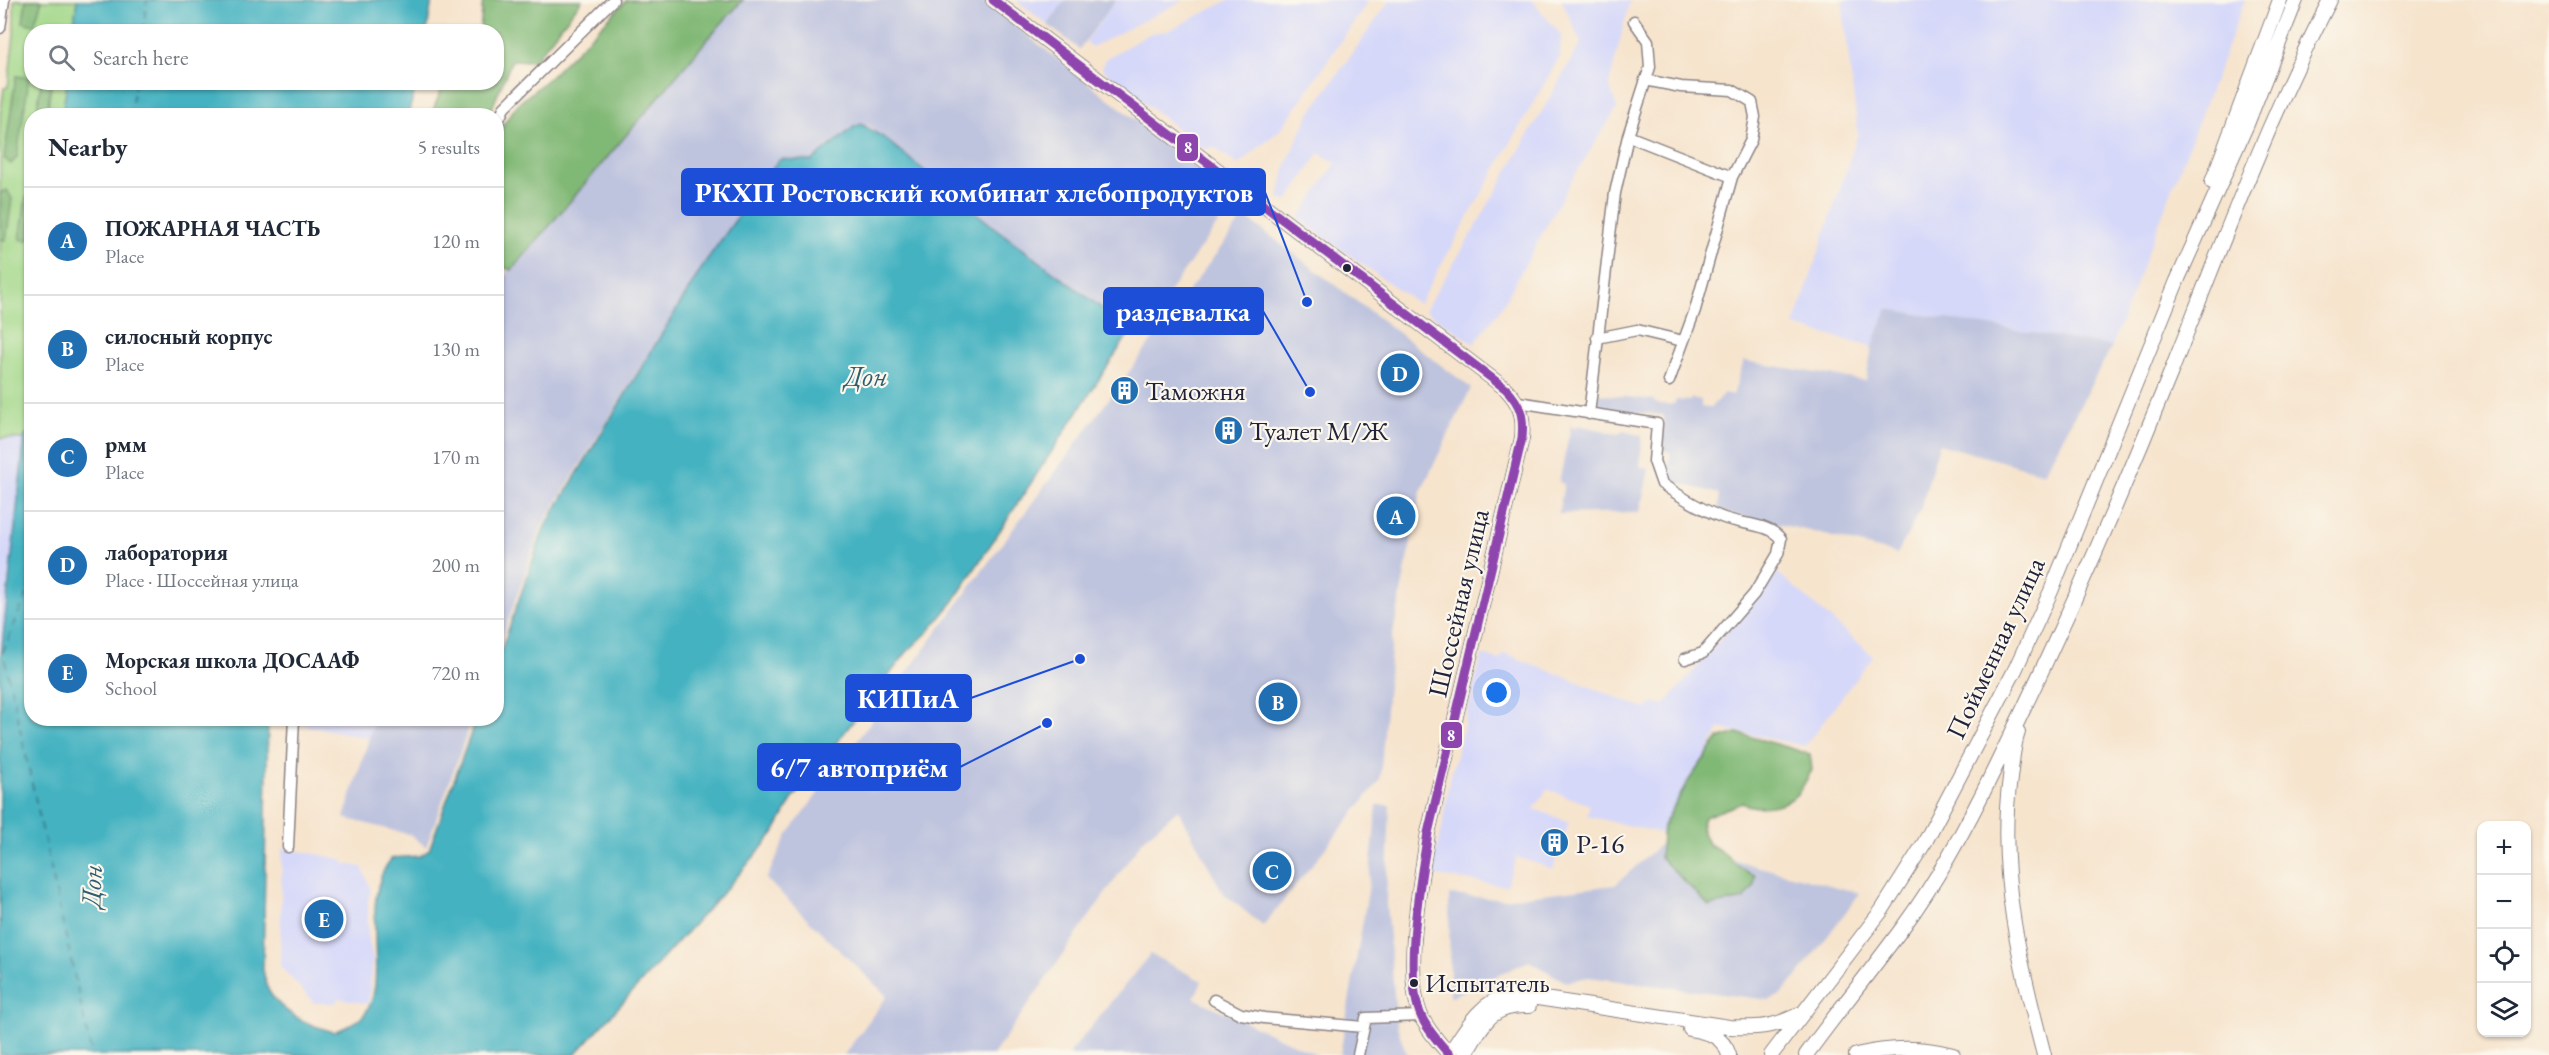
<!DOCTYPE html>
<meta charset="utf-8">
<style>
body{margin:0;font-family:"EB Garamond",serif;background:#f2f2f3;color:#1f2937}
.controls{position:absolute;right:18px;bottom:18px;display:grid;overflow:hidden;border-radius:12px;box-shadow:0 2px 4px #0004}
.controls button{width:54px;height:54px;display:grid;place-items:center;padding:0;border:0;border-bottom:2px solid #e0e1e3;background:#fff;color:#1f2937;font:30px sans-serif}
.you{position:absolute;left:1497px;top:693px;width:21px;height:21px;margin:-15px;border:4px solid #fff;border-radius:50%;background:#1a73e8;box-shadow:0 0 0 9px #1a73e833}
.badge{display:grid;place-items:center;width:39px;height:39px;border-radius:50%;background:#1f6fb2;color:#fff;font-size:20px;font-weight:700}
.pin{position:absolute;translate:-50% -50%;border:3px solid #fff;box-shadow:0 2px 6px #0006}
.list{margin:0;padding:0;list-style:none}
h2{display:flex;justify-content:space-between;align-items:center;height:78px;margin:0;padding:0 24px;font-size:26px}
h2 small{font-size:20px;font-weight:400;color:#747a83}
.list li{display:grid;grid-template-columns:39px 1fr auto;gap:18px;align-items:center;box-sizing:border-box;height:108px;padding:0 24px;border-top:2px solid #e0e1e3}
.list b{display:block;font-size:22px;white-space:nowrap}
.list p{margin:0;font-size:20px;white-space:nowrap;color:#747a83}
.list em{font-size:20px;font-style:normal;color:#747a83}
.icon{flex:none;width:33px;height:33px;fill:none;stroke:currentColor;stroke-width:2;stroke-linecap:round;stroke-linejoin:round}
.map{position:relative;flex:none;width:2549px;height:1055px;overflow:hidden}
.search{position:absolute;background:#fff;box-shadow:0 2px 4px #0004;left:24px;top:24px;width:480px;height:66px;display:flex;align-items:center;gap:15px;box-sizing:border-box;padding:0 21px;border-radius:24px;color:#747a83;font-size:22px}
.panel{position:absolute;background:#fff;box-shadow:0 2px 4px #0004;left:24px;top:108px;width:480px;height:618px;border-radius:24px}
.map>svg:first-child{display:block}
.built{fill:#d6d8f9}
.industrial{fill:#bec3de}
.green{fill:#a1d788;stroke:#627c62;stroke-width:1.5}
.forest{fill:#80b874;stroke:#516d58;stroke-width:1.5}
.water{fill:#44b2c1;stroke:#336a7e;stroke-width:1.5}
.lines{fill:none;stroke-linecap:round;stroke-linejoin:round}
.ferry{stroke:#305c71;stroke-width:1.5;stroke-dasharray:8 6;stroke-linecap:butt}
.minor-casing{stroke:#8c8384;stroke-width:13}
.major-casing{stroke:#8c8384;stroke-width:16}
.minor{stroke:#fff;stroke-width:10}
.major{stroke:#fff;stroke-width:14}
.bus-1-casing{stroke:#fbf7ec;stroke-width:14}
.bus-1{stroke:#8e44ad;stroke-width:9}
.bus-dot{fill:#22223b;stroke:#fbf7ec;stroke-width:2}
.labels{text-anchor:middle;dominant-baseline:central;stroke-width:4.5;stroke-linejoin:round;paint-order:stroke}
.bus-label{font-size:26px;fill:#22223b;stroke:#fbf7ec;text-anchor:start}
.poi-label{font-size:27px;fill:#22223b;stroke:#fbf7ec;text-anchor:start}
.street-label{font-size:27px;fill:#22223b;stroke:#fbf7ec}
.water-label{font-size:28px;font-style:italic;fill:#305c71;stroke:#fbf7ec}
.leader{fill:none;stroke:#1d4ed8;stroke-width:2}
.callout-dot{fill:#1d4ed8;stroke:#fbf7ec;stroke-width:2}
.callout{fill:#1d4ed8;stroke:#1d4ed8;stroke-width:2}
.callout-label{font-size:28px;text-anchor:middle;font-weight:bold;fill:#fff}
.line-badge{stroke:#fbf7ec;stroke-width:2}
.badge-label{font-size:16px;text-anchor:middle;font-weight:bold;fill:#fff}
</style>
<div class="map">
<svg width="2549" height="1055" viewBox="0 0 2549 1055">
<rect width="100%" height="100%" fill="#fbf7ec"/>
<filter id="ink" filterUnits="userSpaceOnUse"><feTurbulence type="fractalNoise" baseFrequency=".0167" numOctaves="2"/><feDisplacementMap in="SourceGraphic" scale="12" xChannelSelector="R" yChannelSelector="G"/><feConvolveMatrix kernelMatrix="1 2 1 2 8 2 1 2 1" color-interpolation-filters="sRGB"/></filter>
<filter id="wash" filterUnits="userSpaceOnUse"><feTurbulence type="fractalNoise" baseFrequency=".008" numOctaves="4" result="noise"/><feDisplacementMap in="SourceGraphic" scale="24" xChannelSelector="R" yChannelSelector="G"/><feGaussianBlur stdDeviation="1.35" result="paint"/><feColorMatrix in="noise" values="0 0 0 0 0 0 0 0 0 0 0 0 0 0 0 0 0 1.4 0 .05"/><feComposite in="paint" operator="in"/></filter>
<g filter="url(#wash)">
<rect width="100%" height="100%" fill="#f6e4cd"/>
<!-- built -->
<path class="built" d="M1016,0h49l-17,25z
M1116,0h68l-92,47 -6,-6z
M1229,0h140l-88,129 -43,36 -24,-18 -11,2 -101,-80 3,-10 46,-26 16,-2z
M1390,0h142l29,35 -1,21 -141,248 -121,-85 38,-56 -17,-10 -32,49 -8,-4 7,-33 22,-49z
M1562,0h68l-21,84 8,24 -46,73 -68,124 -29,39 -49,-34 43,-70 113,-197z
M1842,0h403l-133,346 -225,-37 -15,38 -78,-21 64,-192z
M0,438l25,1 -25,225z
M1778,573l95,83 -68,90 -85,-18 -52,103 -7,2 -74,-17 3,-11 -43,-16 -13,20 35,13 -16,47 -36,-12 -11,29 -76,-11 12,-46 6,-42 34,-132 17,5 5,-7 142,56 8,-7 10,3z
M289,719h86l-6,19 -80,-16z
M282,848l60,11 3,5 17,3 9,23 -3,10v37l5,23 -5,44 -30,-6 -2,5h-22l-34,-37z"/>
<!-- industrial -->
<path class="industrial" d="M742,0h240l227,177 24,25 -92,130h-11l-3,-5 -132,-99 -127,-103 -56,36 -31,-2 -4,3 -71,99 -164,265 -45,126v-364l4,-3 13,-27z
M1065,0h51l-37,49 -31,-24z
M1244,216l227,172 -50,103 -29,148 -12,141 -117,146 -40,-33 -45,-84 -36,32 -149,214h-149l43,-59 -121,-117 22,-45z
M1887,309l225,37 -68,127 -105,-29 -19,67 -23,43 -87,-23 -92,-20 2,-17 -55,-14 6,-27 -13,-5 6,-33 -67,-5 1,-16 56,6v3l12,2 8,-1 2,-4 14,1 1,-3 10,2v7l9,1 14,-15 9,2 11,-34 122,20 6,-34z
M1578,425l40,9 6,-3 18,5 -2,30 9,3 -9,43 -82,2 6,-30 -5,-2 12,-56 5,2z
M375,719h97l-46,128 -15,-12 -67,-17z
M1377,805h13l-4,98 11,123 10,29h-67l28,-164z
M1663,842l197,51 -64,85 -17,18 -10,4 -181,-23 -22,5 -37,-21 -79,36 -1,-102 54,4 112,-14z
M1150,954l52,27 -8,17 123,57h-249z"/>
<!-- green -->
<path class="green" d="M14,0h63l-4,31 -41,1v50l35,1 -5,32 -30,1v301l-2,18 -5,1v3l-25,-1v-321l4,-29 4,-1 6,-53z"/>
<!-- forest -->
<path class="forest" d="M26,0h16l-8,25 -11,-3z
M483,0h99l-48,61 -22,-1 -23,55h-58l13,-32 52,-1v-50l-16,-1z
M627,0h116l-31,34 -200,236 -15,-4v-118l7,-25 14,-19 31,-26z
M16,76l13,2 -12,79 -6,7 -7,-6z
M41,83h8l2,3 -4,27 -10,-2z
M7,190l5,9 -6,41 -6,-1v-46z
M31,193v43l-4,5 -7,-2 6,-41z
M1737,733l73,21 2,16c-5,8 -9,18 -16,25 -11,12 -39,15 -54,8l-38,14 -3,11 7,16c22,9 25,24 47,31l-1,11 -10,13 -35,7 -49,-49 3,-31 26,-46 29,-41z"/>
<!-- water -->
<path class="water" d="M77,0h355l-5,31h-354z
M67,83v-1l350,1 -9,32h-346z
M861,124l22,13 112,91 132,99 3,5 -177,270 -24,29 -22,21 -115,148 -18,33 -39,46 -160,176h-575v-391l25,-229h5l1,-18 1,301 236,1 -5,251c2,7 3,17 7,23 14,22 41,33 64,39 9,-4 21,-8 28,-15 32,-32 -7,-117 30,-159l28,-2 9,-6 47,-131 20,-1 1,-56 47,-134 162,-267 71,-99 4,-3 31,2 42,-34z"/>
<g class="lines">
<!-- ferry -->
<path class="ferry" d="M143,32l4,-32
M130,116l5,-34
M32,581l-29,71 89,403"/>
</g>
</g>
<g filter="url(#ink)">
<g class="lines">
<defs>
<path id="minor" d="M0,28l4,-28
M1645,80l36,7 51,3 20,12 3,15 -4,23 -19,37 -37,133 -26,71
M496,126l8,-18 109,-108
M1628,136l104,41
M1597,338l40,-8 46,11
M1518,402l139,22 -3,37 8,23c19,13 40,26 62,34 19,7 44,5 57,21l-3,15 -24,40 -51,59 -18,6
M1589,414l26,-221 13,-57 22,-69 -2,-26 -14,-20
M288,847l6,-129
M1214,1000l27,14 23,4 99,9
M1358,1055l8,-37 55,-2"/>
<path id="major" d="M993,0l513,389c15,16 18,27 16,49l-94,395c-7,45 -26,144 -6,185 7,14 18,26 28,37
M2212,182l68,-182
M2018,732c-5,14 -6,31 -8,46 -13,94 10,186 34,277
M1690,1029c18,3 33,7 39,26
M1449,1054c14,-20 31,-54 59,-58 7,-1 16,1 23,1l198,30c30,1 43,1 71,-13
M1465,1055c18,-30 24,-51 64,-49
M1771,1055l111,-145 43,-68 90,-172 36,-79 126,-310 70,-157 49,-124
M1806,1055c31,-43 65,-84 97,-128 34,-46 67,-107 92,-159 64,-130 122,-262 176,-396 50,-126 97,-252 159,-372
M1856,1055c33,-8 65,-9 97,0"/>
</defs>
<!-- minor casing -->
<use href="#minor" class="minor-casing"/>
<!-- major casing -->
<use href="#major" class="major-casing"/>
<!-- minor -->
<use href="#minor" class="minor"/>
<!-- major -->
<use href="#major" class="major"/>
<defs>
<path id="bus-1" d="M993,0l513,389c15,16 18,27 16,49l-94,395c-7,45 -26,144 -6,185 7,14 18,26 28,37"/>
</defs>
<!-- bus-1 casing -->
<use href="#bus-1" class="bus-1-casing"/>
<!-- bus-1 -->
<use href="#bus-1" class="bus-1"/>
</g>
</g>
<!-- icons -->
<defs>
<symbol id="building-disc" viewBox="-11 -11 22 22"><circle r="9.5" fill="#1f6fb2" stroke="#fbf7ec"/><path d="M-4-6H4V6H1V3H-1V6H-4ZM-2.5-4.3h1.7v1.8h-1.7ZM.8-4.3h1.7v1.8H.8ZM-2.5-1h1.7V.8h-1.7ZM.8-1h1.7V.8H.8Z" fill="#fff"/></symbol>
</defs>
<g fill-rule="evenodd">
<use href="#building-disc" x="1108" y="374" width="33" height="33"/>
<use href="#building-disc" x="1212" y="414" width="33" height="33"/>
<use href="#building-disc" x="1538" y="826" width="33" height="33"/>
</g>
<!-- markers -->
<g class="bus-dot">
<circle cx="1347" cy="268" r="5"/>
<circle cx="1414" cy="983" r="5"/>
</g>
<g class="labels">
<!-- bus labels -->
<g class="bus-label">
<text x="1425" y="983">Испытатель</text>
</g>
<!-- poi labels -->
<g class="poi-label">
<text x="1145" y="390">Таможня</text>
<text x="1249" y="430">Туалет М/Ж</text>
<text x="1576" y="843">Р-16</text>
</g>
<!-- street labels -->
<g class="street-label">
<text transform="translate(1458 603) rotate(-77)">Шоссейная улица</text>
<text transform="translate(1995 648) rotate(-65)">Пойменная улица</text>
</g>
<!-- water labels -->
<g class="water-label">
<text x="866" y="376">Дон</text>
<text transform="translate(91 886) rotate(-88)">Дон</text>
</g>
</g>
<!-- callouts -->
<path class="leader" d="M1307 302L1265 192M1310 392L1263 311M1080 659L971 698M1047 723L960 767"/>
<g class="callout-dot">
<circle cx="1307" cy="302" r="6"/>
<circle cx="1310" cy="392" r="6"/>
<circle cx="1080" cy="659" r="6"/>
<circle cx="1047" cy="723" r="6"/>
</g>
<g class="callout">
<rect x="682" y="169" width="583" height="46" rx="6"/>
<rect x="1104" y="288" width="159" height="46" rx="6"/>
<rect x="846" y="675" width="125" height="46" rx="6"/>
<rect x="758" y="744" width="202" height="46" rx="6"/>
</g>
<g class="callout-label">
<text x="974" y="202">РКХП Ростовский комбинат хлебопродуктов</text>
<text x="1183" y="321">раздевалка</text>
<text x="908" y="708">КИПиА</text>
<text x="859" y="777">6/7 автоприём</text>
</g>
<g class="line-badge">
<rect x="1176" y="133" width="23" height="29" rx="6" fill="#8e44ad"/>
<rect x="1440" y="721" width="23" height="28" rx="6" fill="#8e44ad"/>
</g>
<g class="badge-label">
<text x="1188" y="153">8</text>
<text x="1451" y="741">8</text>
</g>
</svg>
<div class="controls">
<button>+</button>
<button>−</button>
<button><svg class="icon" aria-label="locate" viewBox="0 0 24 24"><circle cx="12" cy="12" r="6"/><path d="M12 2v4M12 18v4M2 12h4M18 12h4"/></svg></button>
<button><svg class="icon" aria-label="layers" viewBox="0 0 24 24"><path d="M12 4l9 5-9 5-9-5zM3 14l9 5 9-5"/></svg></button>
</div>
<div class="you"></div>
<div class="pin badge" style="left:1396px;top:516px">A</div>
<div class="pin badge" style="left:1278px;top:702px">B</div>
<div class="pin badge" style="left:1272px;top:871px">C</div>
<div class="pin badge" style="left:1400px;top:373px">D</div>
<div class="pin badge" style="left:324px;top:919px">E</div>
<div class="search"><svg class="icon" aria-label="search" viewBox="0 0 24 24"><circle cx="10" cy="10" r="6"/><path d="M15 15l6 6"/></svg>Search here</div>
<section class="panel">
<h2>Nearby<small>5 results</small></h2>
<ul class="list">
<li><span class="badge">A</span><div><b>ПОЖАРНАЯ ЧАСТЬ</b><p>Place</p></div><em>120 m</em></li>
<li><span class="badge">B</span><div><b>силосный корпус</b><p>Place</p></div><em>130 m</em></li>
<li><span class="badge">C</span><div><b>рмм</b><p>Place</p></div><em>170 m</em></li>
<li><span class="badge">D</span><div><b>лаборатория</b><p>Place · Шоссейная улица</p></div><em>200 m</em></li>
<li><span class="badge">E</span><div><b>Морская школа ДОСААФ</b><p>School</p></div><em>720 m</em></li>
</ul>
</section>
</div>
